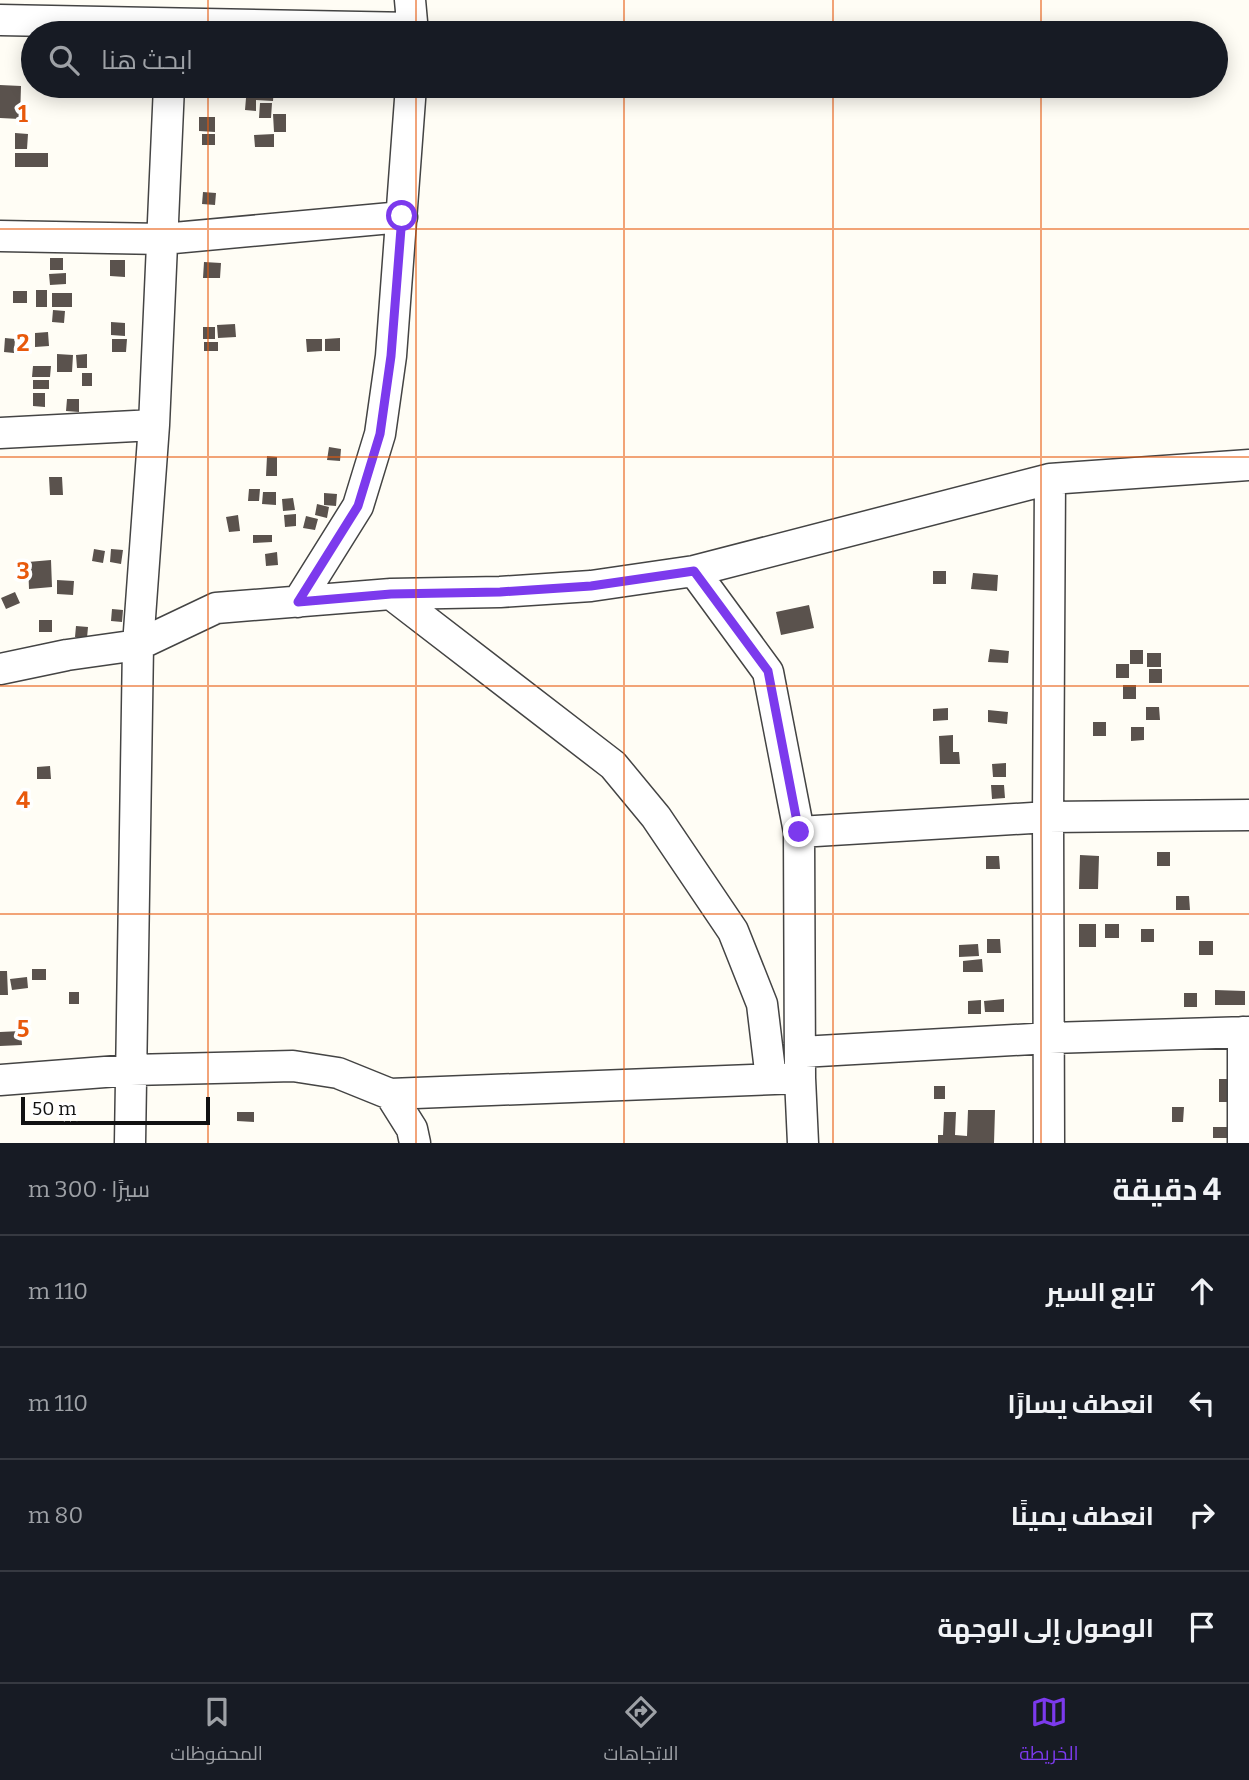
<!DOCTYPE html>
<html lang="ar">
<meta charset="utf-8">
<style>
body{margin:0;font-family:Bitter,Cairo,serif;background:#242831;color:#f1f3f6;direction:rtl}
.scale{position:absolute;left:21px;bottom:18px;width:189px;box-sizing:border-box;padding-left:7px;border:4px solid #111;border-top:0;font-size:19px;line-height:24px;white-space:nowrap;color:#111;-webkit-text-stroke:5px #fff;paint-order:stroke}
.stop{position:absolute;width:21px;height:21px;margin:-16px;border:5px solid #7c3aed;border-radius:50%;background:#fff}
.stop.end{background:#7c3aed;border-color:#fff;box-shadow:0 2px 7px #0008}
.list{margin:0;padding:0;list-style:none}
h2{display:flex;justify-content:space-between;align-items:center;height:91px;margin:0;padding:0 28px;font-size:30px}
h2 small{font-size:23px;font-weight:400;color:#9ea1a6}
.list li{display:grid;grid-template-columns:46px 1fr auto;gap:21px;align-items:center;box-sizing:border-box;height:112px;padding:0 28px;border-top:2px solid #363941}
.list b{display:block;font-size:26px;white-space:nowrap}
.list em{font-size:23px;font-style:normal;color:#9ea1a6}
.icon{flex:none;width:38px;height:38px;fill:none;stroke:currentColor;stroke-width:2;stroke-linecap:round;stroke-linejoin:round}
.map{position:relative;flex:none;width:1249px;height:1143px;overflow:hidden;direction:ltr}
.search{position:absolute;background:#171b24;box-shadow:0 4px 18px #0003;left:21px;right:21px;top:21px;height:77px;display:flex;align-items:center;gap:18px;box-sizing:border-box;padding:0 24px;border-radius:38px;color:#9ea1a6;font-size:26px}
.sheet{height:539px;background:#171b24}
nav{display:flex;justify-content:space-around;align-items:center;box-sizing:border-box;height:98px;border-top:2px solid #363941;background:#171b24;font-size:19px;color:#9ea1a6}
nav a{display:grid;justify-items:center;gap:4px}
nav .on{color:#7c3aed}
.map>svg:first-child{display:block}
.building{fill:#5a524d}
.lines{fill:none;stroke-linecap:round;stroke-linejoin:round}
.minor-casing{stroke:#444;stroke-width:33}
.minor{stroke:#fff;stroke-width:30}
.route{stroke:#7c3aed;stroke-width:9}
.grid{fill:none;stroke:#e8590c;stroke-width:2;stroke-opacity:0.55}
.grid-label{font-size:23px;text-anchor:middle;font-weight:bold;fill:#e8590c;stroke:#fff;stroke-width:7;stroke-linejoin:round;paint-order:stroke}
</style>
<div class="map">
<svg width="1249" height="1143" viewBox="0 0 1249 1143">
<rect width="100%" height="100%" fill="#fffdf5"/>
<!-- building -->
<path class="building" d="M0,85l21,1 -1,33 -20,-1z
M247,86l27,1 -1,14 -17,-1v11l-11,-1z
M260,103h12l-1,15h-12z
M273,114h13v18h-12z
M199,117h16v15l-16,-1z
M15,133l13,1 -1,15h-12z
M202,134h13v11h-13z
M274,134v13h-19l-1,-12z
M15,153h33v14h-33z
M203,192l13,1 -1,12 -13,-1z
M50,258h13v12h-13z
M110,260h15v17l-15,-1z
M204,262l17,1 -1,15h-17z
M66,273v11l-16,1 -1,-11z
M36,290h11v17h-11z
M13,291h14v12h-14z
M52,293h20v14h-20z
M53,310l12,1 -1,12 -12,-1z
M111,322l14,1v13l-14,-1z
M235,324l1,13 -18,1 -1,-13z
M203,327h12v12h-12z
M48,332l1,14 -14,1v-14z
M5,338l10,1 -1,14 -10,-1z
M340,338v13h-15v-12z
M112,339h15l-1,13h-14z
M306,339h16v12l-15,1z
M204,342h14v9h-14z
M57,354l16,1 -1,17h-15z
M87,354v14h-10l-1,-13z
M33,366h18l-1,11h-18z
M82,373h10v13h-10z
M33,380h16v9h-16z
M33,393h12v14l-12,-1z
M67,399h12v13l-13,-1z
M329,447l12,2 -1,12 -13,-1z
M267,456l10,1v19h-11z
M49,477h13l1,18h-13z
M249,489h11l-1,12h-11z
M263,492h13v13l-14,-1z
M324,493l13,1 -1,12 -12,-1z
M293,498l2,12 -12,1 -1,-12z
M317,504l12,3 -2,11 -12,-3z
M296,514v12l-11,1 -1,-12z
M238,515l2,16 -11,1 -3,-15z
M306,516l12,3 -3,11 -12,-2z
M253,535h19v7l-19,1z
M94,549l11,2 -2,12 -11,-2z
M111,549l12,1 -2,14 -11,-2z
M277,552l1,13 -12,1 -1,-12z
M51,560l1,27 -23,2 -1,-27z
M933,571h13v13h-13z
M973,573l25,2 -1,16 -26,-2z
M57,580l17,1 -1,14 -16,-1z
M15,592l5,11 -14,6 -5,-11z
M809,605l5,23 -33,7 -5,-23z
M112,609l11,1 -1,12 -11,-1z
M39,620h13v12h-13z
M76,626l12,1 -1,11 -12,-1z
M990,649l19,2 -1,12 -20,-1z
M1130,650h13v14h-13z
M1147,653h14v14h-14z
M1116,664h13v14h-13z
M1149,669h13v14h-13z
M1123,685h13v14h-13z
M1146,707h13l1,13h-14z
M948,708v12l-15,1v-12z
M988,710l20,2 -1,12 -19,-2z
M1093,722h13v14h-13z
M1131,727h13v13l-13,1z
M953,735v17h6l1,12h-20l-1,-28z
M1006,763v14h-13l-1,-13z
M50,766l1,13h-14v-12z
M991,785h13l1,13 -13,1z
M1157,852h13v14h-13z
M1080,855l19,1 -1,33h-19z
M986,856h13l1,13h-14z
M1176,896h13l1,14h-14z
M1079,924h17v23h-17z
M1105,924h14v14h-14z
M1141,929h13v13h-13z
M987,939h13l1,14h-14z
M1199,941h14v14h-14z
M978,944l1,12 -20,1v-12z
M982,959l1,13h-20v-11z
M32,969h14v11h-14z
M0,971h7l1,24h-8z
M27,977l1,11 -16,2 -2,-11z
M1215,990l30,1v14h-30z
M69,992h10v12h-10z
M1184,993h13v14h-13z
M1004,999v13h-19l-1,-11z
M981,1000v14h-13v-13z
M21,1031l1,14 -22,1v-14z
M1219,1079h12v23h-12z
M934,1086h11v13h-11z
M1172,1107h12l-1,15h-11z
M968,1110h27l-1,33h-56v-8h5l1,-23h12l-1,23 12,1z
M237,1112h17v10l-17,-1z
M1213,1127h16l-1,11h-15z"/>
<g class="lines">
<defs>
<path id="minor" d="M410,0l3,33
M0,20l413,8
M0,236l163,3 239,-22
M0,433l154,-8
M694,571l74,101 31,160 1,246 3,65
M391,594l222,171 43,52 77,114 29,73 9,75
M298,602l60,-96 22,-72 11,-78 20,-270
M0,669l67,-14 71,-10 78,-37 175,-14 109,-2 91,-6 103,-15 356,-92 199,-14
M799,832l249,-15 201,-2
M1243,1032v111
M801,1052l249,-14 199,-6
M0,1080l131,-10 162,-4 45,7 52,21 410,-16
M390,1094l22,35 3,14
M130,1143l8,-498 16,-220 15,-339
M1049,1143l-1,-326 2,-338"/>
</defs>
<!-- minor casing -->
<use href="#minor" class="minor-casing"/>
<!-- minor -->
<use href="#minor" class="minor"/>
</g>
<g class="lines">
<!-- route -->
<path class="route" d="M402,216l-11,140 -11,78 -22,72 -60,96 93,-8 109,-2 91,-6 103,-15 74,100 31,161"/>
</g>
<!-- grid -->
<path class="grid" d="M208,0v33M416,0v33M624,0v33M833,0v33M1041,0v33M208,86v1057M416,86v1057M624,86v1057M833,86v1057M1041,86v1057M0,229h1249M0,457h1249M0,686h1249M0,914h1249"/>
<g class="grid-label">
<text x="23" y="122">1</text>
<text x="23" y="351">2</text>
<text x="23" y="579">3</text>
<text x="23" y="808">4</text>
<text x="23" y="1037">5</text>
</g>
</svg>
<div class="scale">50 m</div>
<div class="stop" style="left:402px;top:216px"></div>
<div class="stop end" style="left:799px;top:832px"></div>
<div class="search"><svg class="icon" aria-label="search" viewBox="0 0 24 24"><circle cx="10" cy="10" r="6"/><path d="M15 15l6 6"/></svg>ابحث هنا</div>
</div>
<section class="sheet">
<h2>4 دقيقة<small>سيرًا · 300 m</small></h2>
<ul class="list">
<li><svg class="icon" aria-label="ahead" viewBox="0 0 24 24"><path d="M12 20V5M6 11l6-6 6 6"/></svg><div><b>تابع السير</b></div><em>110 m</em></li>
<li><svg class="icon" aria-label="left" viewBox="0 0 24 24"><path d="M17 20v-9H6M10 6l-5 5 5 5"/></svg><div><b>انعطف يسارًا</b></div><em>110 m</em></li>
<li><svg class="icon" aria-label="right" viewBox="0 0 24 24"><path d="M7 20v-9h11M14 6l5 5-5 5"/></svg><div><b>انعطف يمينًا</b></div><em>80 m</em></li>
<li><svg class="icon" aria-label="arrive" viewBox="0 0 24 24"><path d="M6 21V4h12l-3 4 3 4H6"/></svg><div><b>الوصول إلى الوجهة</b></div></li>
</ul>
</section>
<nav>
<a class="on"><svg class="icon" aria-label="map" viewBox="0 0 24 24"><path d="M3 6l6-2 6 2 6-2v14l-6 2-6-2-6 2zM9 4v14M15 6v14"/></svg>الخريطة</a>
<a><svg class="icon" aria-label="directions" viewBox="0 0 24 24"><path d="M12 3l9 9-9 9-9-9zM9 14v-3h6M13 9l2 2-2 2"/></svg>الاتجاهات</a>
<a><svg class="icon" aria-label="saved" viewBox="0 0 24 24"><path d="M7 4h10v16l-5-4-5 4z"/></svg>المحفوظات</a>
</nav>
